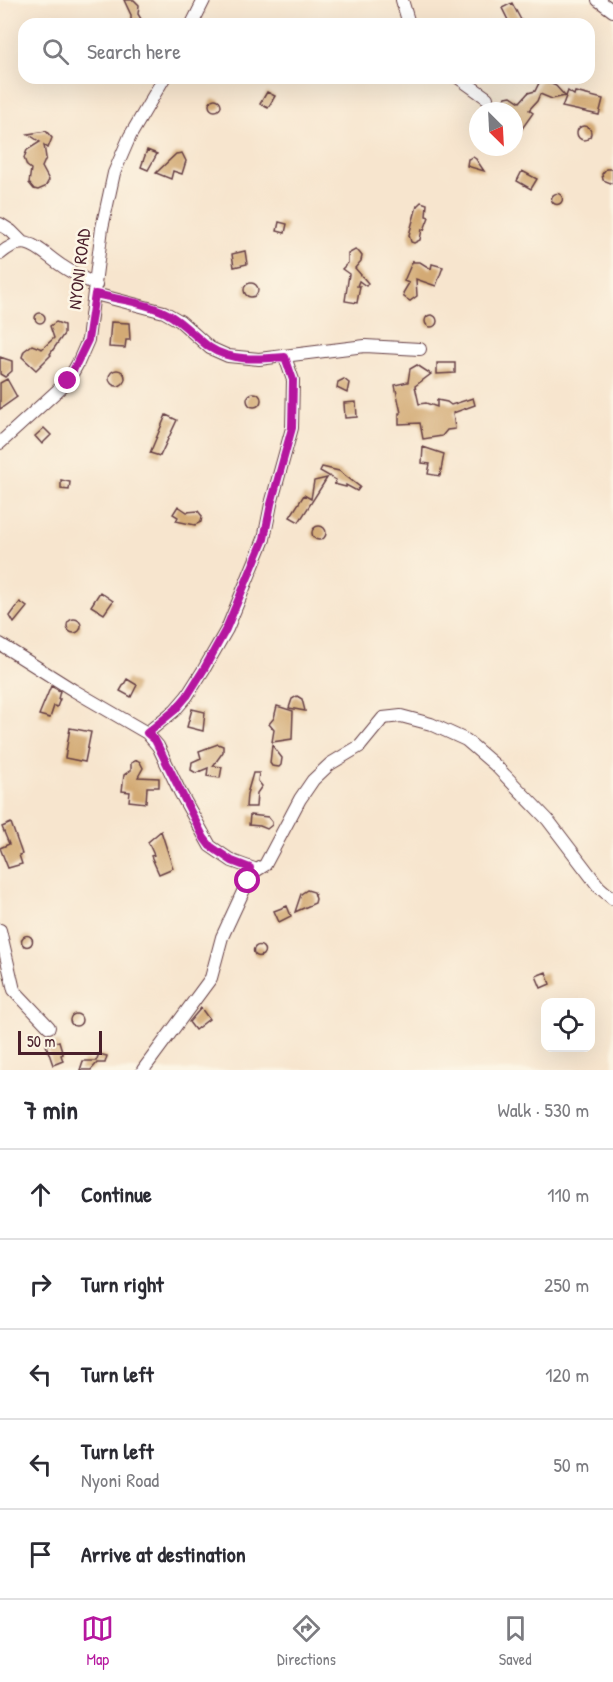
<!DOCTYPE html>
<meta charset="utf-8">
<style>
body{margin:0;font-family:"Patrick Hand",sans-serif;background:#f7f7f7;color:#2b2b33}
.controls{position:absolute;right:18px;bottom:18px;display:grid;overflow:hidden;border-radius:12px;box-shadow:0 6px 24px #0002}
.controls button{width:54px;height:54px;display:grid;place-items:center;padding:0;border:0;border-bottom:2px solid #e1e1e2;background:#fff;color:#2b2b33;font:30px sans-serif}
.compass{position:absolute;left:469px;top:102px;width:54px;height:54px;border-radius:50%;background:#fff;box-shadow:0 6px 24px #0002;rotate:156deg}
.scale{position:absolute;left:18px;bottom:15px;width:84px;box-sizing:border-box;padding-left:6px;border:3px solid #4a1f2b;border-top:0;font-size:16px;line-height:21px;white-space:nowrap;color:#4a1f2b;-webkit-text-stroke:4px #fcf5e5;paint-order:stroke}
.stop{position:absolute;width:18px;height:18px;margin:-14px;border:4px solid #b5179e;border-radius:50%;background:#fff}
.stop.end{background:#b5179e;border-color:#fff;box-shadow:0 2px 6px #0008}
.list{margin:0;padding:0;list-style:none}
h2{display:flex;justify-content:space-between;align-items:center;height:78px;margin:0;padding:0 24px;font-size:26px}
h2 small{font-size:20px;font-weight:400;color:#7c7c81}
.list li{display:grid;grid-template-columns:39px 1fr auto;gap:18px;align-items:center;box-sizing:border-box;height:90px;padding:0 24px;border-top:2px solid #e1e1e2}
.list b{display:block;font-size:22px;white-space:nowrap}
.list p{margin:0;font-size:20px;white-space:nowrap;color:#7c7c81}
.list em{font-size:20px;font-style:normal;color:#7c7c81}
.icon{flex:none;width:33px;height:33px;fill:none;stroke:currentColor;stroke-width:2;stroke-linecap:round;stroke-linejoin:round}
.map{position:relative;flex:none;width:613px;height:1070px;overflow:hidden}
.search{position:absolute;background:#fff;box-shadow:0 6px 24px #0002;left:18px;right:18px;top:18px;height:66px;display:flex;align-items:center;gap:15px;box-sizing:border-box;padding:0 21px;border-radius:18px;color:#7c7c81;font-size:22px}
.sheet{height:528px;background:#fff}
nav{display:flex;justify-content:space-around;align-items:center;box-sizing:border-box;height:84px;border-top:2px solid #e1e1e2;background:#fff;font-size:16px;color:#7c7c81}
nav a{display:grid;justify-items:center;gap:3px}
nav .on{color:#b5179e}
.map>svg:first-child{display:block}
.building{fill:#d3aa74}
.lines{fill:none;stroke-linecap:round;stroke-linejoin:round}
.street-casing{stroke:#643d43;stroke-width:14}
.street{stroke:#fff;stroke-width:12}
.route{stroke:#b5179e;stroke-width:8}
.labels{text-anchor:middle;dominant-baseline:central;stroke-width:5;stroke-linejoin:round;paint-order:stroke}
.street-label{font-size:18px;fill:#4a1f2b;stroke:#fcf5e5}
</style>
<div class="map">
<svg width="613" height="1070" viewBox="0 0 613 1070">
<rect width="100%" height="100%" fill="#fcf5e5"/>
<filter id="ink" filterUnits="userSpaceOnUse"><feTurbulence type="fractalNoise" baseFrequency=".0167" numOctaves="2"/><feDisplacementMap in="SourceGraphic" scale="12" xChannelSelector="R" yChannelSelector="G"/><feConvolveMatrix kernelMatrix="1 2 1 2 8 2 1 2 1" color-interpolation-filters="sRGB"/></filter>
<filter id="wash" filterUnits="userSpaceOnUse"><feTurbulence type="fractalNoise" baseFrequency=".008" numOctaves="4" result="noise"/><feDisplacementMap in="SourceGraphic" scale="24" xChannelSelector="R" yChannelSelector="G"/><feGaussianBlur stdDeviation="1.35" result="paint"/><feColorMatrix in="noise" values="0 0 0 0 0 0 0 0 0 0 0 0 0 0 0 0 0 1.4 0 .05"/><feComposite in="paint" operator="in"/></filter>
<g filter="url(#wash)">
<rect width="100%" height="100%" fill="#f7e5ce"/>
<g id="blocks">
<!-- building -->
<path class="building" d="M124,0h10l5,5 -1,9 6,10h-13v-9z
M512,3l9,17 -11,4 -8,-16z
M541,79l15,7 9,10 -13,3 -12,-5 -3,7 -8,9 4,3 -19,27v-29h-11v-11l3,-3 5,-1 9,6 8,-9 7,-2z
M568,91l6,4 1,-3 28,7 -4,16 -37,-8z
M267,92l8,4 -7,12 -8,-4z
M209 105a6 6 0 1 1 12 0a6 6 0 1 1-12 0Z
M577 133a7 7 0 1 1 14 0a7 7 0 1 1-14 0Z
M46,131l6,7 -4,10 -4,-3 2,13 -4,9 7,13 -4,7 -7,3 -4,-1 -5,-6 2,-14 -4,-3 -3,-8 3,-8 13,-8 -12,-8z
M147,150l10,4 -9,16 -7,-3z
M182,153l4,8 -4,13 -9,-3 -2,8 -15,-6 20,-19z
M473,157l3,2 8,12 -17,-5 1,-7z
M606,169h7v15l-10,-4 -1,-6z
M522,171l15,8 -6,10 -14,-8z
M551.5 199a5.5 5.5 0 1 1 11 0a5.5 5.5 0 1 1-11 0Z
M421,202l6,2 -1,12 3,1 -5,13 -2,-1 -2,11 -6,3 -3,-1 -2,-7 8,-29z
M279,222l8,2 -2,9 -8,-2z
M355,250l4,2 3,4 -1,5 -6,7 13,15 -2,3 -7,-5 -2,5h3l-3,17 -12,-2 4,-27 -7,-5 6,-6v-9z
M245,251l2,13 -13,3 -2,-13z
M413,260v2h7l11,7 1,-5 11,3 -7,19 -20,-7 1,17 -7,5 -6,-4 -1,-4 6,-10 -5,-2z
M244 290a7 7 0 1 1 14 0a7 7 0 1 1-14 0Z
M35 318a5 5 0 1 1 10 0a5 5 0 1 1-10 0Z
M425 321a6 6 0 1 1 12 0a6 6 0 1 1-12 0Z
M56,322l8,3v9l-14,20 1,1 -15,15 -14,-13 2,-6 8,-6 10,4 12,-11 -4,-12z
M111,322l18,1 1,17h-4l-1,8 -16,-1z
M0,357l12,4v10l-7,6 -5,-3z
M437,363h18v10l-18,1z
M417,365l14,9 -16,12 4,18 7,-1 11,4v-7l10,2 4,3 22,-7 2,7 -22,8 2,16 -8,1 -5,6 -19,3 -3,-16 -21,1v-11h2l-6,-28 13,-3 2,-13z
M109 378a8 8 0 1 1 16 0a8 8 0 1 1-16 0Z
M7,379l10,18 -17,12v-26z
M344,379l5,4 -2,10 -10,-5 1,-6z
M247 400a7 7 0 1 1 14 0a7 7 0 1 1-14 0Z
M356,402l1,15 -12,1 -1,-15z
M166,415l11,5 -17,36 -10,-3z
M44,428l7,7 -9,9 -7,-8z
M423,447l21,7 -4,22 -12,-2 2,-10 -8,-1z
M322,467l17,4 21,16 -3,4 -11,-6v2l-12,-3 2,-4 -16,-9z
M327,478l-28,44 -9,-5 14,-22 7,4 3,-18z
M61,480l9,2 -1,8 -8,-1z
M178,506l9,6 11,-1 4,5 -1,6 -6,3 -19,-4 2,-4 -5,-3z
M312 533a7 7 0 1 1 14 0a7 7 0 1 1-14 0Z
M100,592l13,9 -9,13 -13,-8z
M20,602l7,5 -13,16 -4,-7z
M67 626a7 7 0 1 1 14 0a7 7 0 1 1-14 0Z
M127,679l10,6 -6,12 -11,-6z
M51,686l9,5 -2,8h2l-3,8 -3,-1 -4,12 -11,-3z
M297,696l5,3 3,12 -16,-3 3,-9z
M277,706l16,5 -1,28 -20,3 2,-12 -5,-6 5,-6z
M192,709l13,3 -2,19 -16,-4z
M70,728l21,4 -6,30 -20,-4z
M218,744l5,2v6l-10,14 9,1 -2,11 -13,-2 1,-8 -12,5 -5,-3 1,-8 9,-4 -2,-7z
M272,745l10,13 -1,7 -2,2 -7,-1 -2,-3z
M137,760l3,2 3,6 -5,9 21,1v9h-12l-1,16 -17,-2 1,-9 -8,-1 2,-16 7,-5v-7z
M253,773h6l-1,8 4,5 -5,7 -1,14h-10l1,-13z
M250,815l18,2 4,5v3l-5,4 -7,-3 -11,-1z
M11,823l11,31 -3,1 3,9 -14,4 -8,-20 9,-4 -7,-17z
M161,831l12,37 -14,6 -8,-18 3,-1 -6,-13z
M307,890l7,2 2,7 -1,4 -20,9 6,-18z
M287,906l4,10 -12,6 -5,-11z
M21.5 941a5.5 5.5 0 1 1 11 0a5.5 5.5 0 1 1-11 0Z
M253.5 951a5.5 5.5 0 1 1 11 0a5.5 5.5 0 1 1-11 0Z
M546,972l4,12 -9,4 -5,-12z
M201,1008l8,11 -14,11 -6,-8z
M70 1020a6 6 0 1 1 12 0a6 6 0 1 1-12 0Z
M59,1041l4,13 -2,1 2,6 -10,4 -7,-20z
M99,1054l8,2 -2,7h-8l-6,7h-11l3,-9h13z"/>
</g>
</g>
<g filter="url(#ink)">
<use href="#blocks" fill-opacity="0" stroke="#643d43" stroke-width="1.5"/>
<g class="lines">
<defs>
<path id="street" d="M402,0l7,24
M598,0l15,11
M192,24l12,-24
M459,78l28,20
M0,224l11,7 11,11
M0,254c27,-24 39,-3 62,12 10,7 23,13 34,19
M95,294l69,18 16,9 30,27 18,8 31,3 106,-13 55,3
M0,443l68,-62 10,-18 10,-23 14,-112 12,-55 16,-37 34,-58
M0,644l73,46 74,43 11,13 22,46 30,54 22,15 25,9 8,-5 35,-66 13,-19 17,-16 30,-18 23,-28 18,-2 30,8 35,16 29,25 53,55 51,67 14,12
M147,733l28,-23 12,-14 17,-27 23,-40 37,-90 7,-35 21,-76 1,-48 -8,-23
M0,930l14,60 35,37
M143,1070l68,-92 11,-41 26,-56 2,-13"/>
</defs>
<!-- street casing -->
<use href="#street" class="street-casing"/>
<!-- street -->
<use href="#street" class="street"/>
</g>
</g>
<g class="lines" filter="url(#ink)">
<!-- route -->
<path class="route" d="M68,381l20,-41 7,-46c23,5 50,9 71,19 17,9 28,23 43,34 22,15 51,12 76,10l8,23 -1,48 -21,76 -7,35 -38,90 -22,40 -17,27 -12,14 -28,23 8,7 49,98 6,8 22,15 18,7 -2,13"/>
</g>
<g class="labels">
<!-- street labels -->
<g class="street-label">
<text transform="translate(79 269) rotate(-83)">NYONI ROAD</text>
</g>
</g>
</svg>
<div class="controls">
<button><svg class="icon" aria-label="locate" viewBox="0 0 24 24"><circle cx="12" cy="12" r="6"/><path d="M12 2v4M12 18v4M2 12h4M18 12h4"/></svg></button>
</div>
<svg class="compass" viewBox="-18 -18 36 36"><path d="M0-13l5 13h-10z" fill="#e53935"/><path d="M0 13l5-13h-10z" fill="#7c7c81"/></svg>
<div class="scale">50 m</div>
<div class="stop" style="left:248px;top:881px"></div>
<div class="stop end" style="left:68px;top:381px"></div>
<div class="search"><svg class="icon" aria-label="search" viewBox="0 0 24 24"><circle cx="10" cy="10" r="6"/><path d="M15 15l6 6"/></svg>Search here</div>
</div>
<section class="sheet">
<h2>7 min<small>Walk · 530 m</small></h2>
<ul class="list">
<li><svg class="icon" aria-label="ahead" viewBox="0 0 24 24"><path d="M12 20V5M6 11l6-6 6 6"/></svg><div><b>Continue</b></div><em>110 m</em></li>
<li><svg class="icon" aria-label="right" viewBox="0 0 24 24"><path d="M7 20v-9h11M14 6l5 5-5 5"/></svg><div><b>Turn right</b></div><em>250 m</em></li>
<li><svg class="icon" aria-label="left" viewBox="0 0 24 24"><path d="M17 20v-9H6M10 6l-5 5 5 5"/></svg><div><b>Turn left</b></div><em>120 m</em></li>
<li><svg class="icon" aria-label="left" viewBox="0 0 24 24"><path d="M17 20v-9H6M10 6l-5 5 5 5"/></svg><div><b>Turn left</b><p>Nyoni Road</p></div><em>50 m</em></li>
<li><svg class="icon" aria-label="arrive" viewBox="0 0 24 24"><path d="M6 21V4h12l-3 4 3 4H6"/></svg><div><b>Arrive at destination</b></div></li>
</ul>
</section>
<nav>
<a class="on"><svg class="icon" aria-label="map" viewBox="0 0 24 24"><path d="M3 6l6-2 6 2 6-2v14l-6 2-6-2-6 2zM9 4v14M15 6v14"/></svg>Map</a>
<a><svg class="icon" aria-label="directions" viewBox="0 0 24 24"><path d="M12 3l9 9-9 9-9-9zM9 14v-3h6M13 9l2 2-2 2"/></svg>Directions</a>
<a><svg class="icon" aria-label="saved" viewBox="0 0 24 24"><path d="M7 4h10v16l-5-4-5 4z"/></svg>Saved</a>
</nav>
